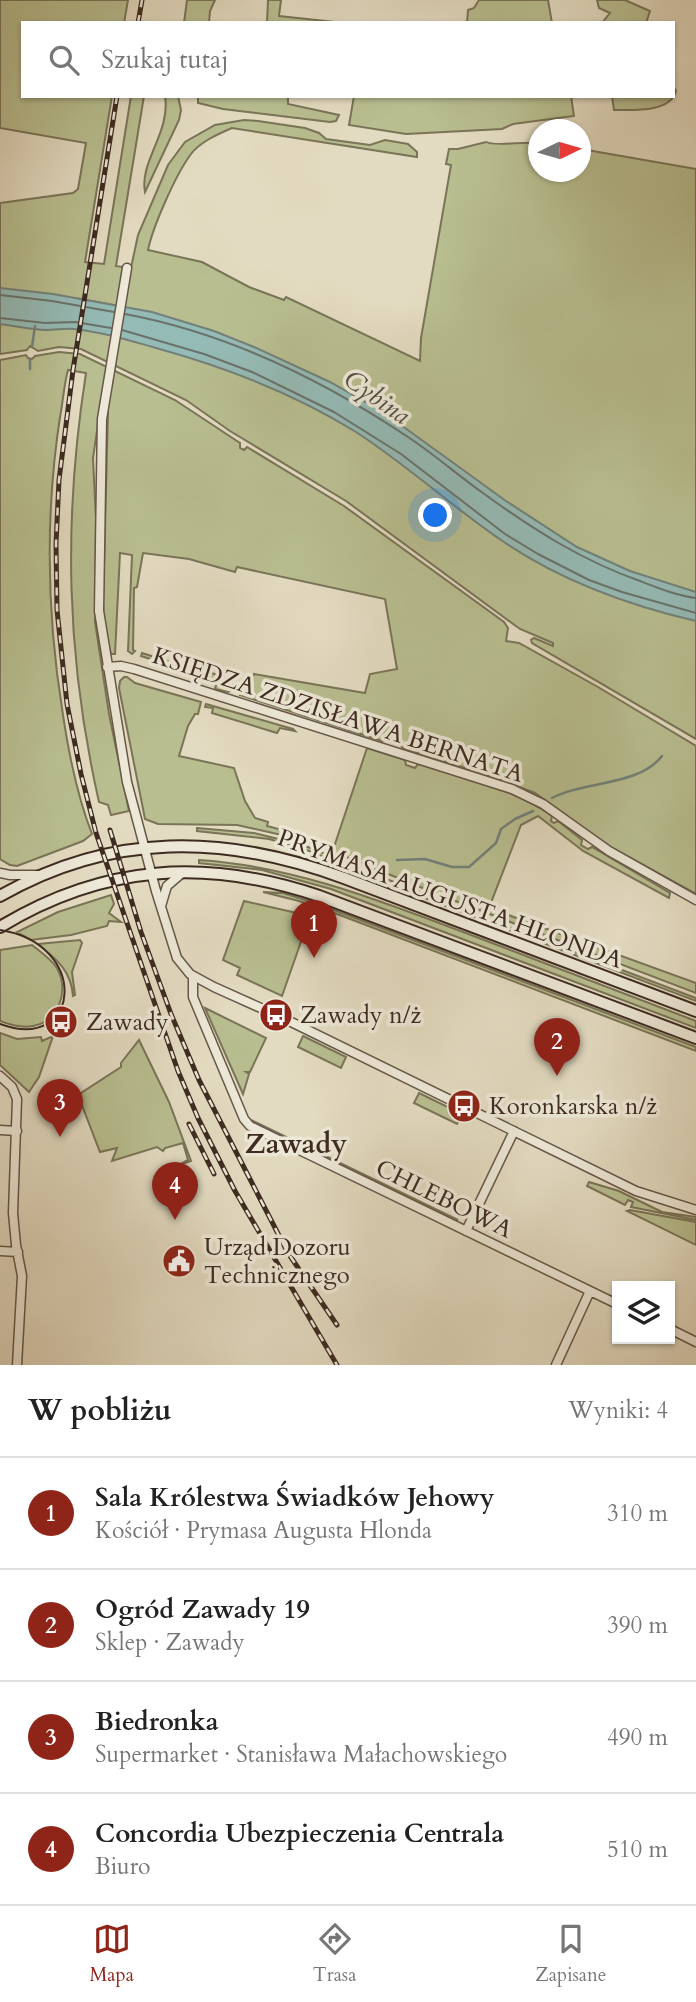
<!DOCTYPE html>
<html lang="pl">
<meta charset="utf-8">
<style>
body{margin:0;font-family:Cardo,serif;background:#f6f6f6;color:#222}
.controls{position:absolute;right:21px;bottom:21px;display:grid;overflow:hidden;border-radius:0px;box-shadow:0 2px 5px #0004}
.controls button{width:63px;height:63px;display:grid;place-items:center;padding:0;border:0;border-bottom:2px solid #e0e0e0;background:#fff;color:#222;font:35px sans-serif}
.compass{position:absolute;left:528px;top:119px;width:63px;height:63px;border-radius:50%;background:#fff;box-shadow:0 2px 5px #0004;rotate:85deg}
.you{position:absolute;left:436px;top:516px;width:24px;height:24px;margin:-18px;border:5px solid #fff;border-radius:50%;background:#1a73e8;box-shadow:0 0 0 10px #1a73e833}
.badge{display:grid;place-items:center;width:46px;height:46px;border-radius:50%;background:#8f2418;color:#fff;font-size:23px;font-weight:700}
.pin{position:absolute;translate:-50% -58px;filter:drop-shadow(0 2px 4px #0008)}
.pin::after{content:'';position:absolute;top:37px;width:24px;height:21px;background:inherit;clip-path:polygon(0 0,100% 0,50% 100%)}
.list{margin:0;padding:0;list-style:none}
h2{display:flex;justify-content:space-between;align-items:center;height:91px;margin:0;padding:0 28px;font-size:30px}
h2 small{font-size:23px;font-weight:400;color:#767676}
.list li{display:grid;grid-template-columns:46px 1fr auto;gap:21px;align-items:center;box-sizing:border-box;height:112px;padding:0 28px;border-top:2px solid #e0e0e0}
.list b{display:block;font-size:26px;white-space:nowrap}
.list p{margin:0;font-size:23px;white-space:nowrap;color:#767676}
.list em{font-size:23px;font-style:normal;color:#767676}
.icon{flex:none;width:38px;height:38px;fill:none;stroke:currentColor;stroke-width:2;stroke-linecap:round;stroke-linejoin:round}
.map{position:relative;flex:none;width:696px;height:1365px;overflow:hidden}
.search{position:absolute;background:#fff;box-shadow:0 2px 5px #0004;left:21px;right:21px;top:21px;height:77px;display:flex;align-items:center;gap:18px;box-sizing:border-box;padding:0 24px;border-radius:0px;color:#767676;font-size:26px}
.sheet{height:539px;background:#fff}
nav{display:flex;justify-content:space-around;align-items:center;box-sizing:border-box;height:98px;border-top:2px solid #e0e0e0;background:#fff;font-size:19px;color:#767676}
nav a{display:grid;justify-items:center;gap:4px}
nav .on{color:#8f2418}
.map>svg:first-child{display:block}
.green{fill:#b8be90;stroke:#7a7458;stroke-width:2}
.water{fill:#95bbb6;stroke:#72817a;stroke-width:2}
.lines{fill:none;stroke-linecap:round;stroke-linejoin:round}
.shore{stroke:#69736c;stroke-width:2}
.stream{stroke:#72817a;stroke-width:2.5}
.minor-casing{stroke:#665749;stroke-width:11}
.secondary-casing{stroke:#3d2b21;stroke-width:14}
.minor{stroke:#ede8d7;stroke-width:8}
.secondary{stroke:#ede8d7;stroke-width:10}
.tram{stroke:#3d2b21;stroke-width:2}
.rail-casing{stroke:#3d2b21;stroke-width:5}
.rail{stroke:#ede8d7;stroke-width:2.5;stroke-dasharray:8;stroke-linecap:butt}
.labels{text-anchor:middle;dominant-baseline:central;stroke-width:7;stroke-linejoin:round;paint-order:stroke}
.street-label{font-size:24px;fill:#3d2b21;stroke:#ede8d7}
.poi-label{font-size:24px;fill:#3d2b21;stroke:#ede8d7;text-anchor:start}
.water-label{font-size:26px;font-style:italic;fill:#534f46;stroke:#ede8d7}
.quarter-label{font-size:28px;font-weight:bold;fill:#3d2b21;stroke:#ede8d7}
</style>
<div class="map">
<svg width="696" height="1365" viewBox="0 0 696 1365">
<rect width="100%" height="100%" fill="#e3dbc1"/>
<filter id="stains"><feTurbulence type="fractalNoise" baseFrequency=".00286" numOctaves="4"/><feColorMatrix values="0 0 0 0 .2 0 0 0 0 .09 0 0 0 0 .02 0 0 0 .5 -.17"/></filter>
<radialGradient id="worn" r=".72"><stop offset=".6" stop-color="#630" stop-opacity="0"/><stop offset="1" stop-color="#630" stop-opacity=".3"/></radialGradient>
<!-- green -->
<path class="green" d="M0,0h128l-4,23h-101v73h89l-27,166 19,2 27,-168h13l-28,170 13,2h2l7,-33 30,-70 17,-23 30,-17 29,-5 14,1 47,7 14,5 7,6 44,6 15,-5 23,4 9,8v5l-185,-29c-14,6 -32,14 -41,26 -15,20 -38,72 -43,96l54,12 47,25 35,13 2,-3 134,64 1,-23 30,-173 -5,-1 3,-15h9l28,-7c9,5 38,-1 52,1v29h42l1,-23 115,20v435l-23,-2 -238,-134 261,150v121l-164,-96 -1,-3 3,-2 19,8v-3l-33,-14 -174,-128 -116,-70 -44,-31 -105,-51 -22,-2 -21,4 -8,-5 -3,4 -27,4v-49l139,38 -15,-36 -43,-8 -81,-5v-91l73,-10 5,-4 8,-46 -86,-15z
M187,0h28l-5,11 -1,12h-25z
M268,0h13l-2,16 65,7h-77z
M479,0h69l4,23h-85l1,-13 6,-2z
M597,0h28l25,11 -4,12h-44l8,-10 -11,-5z
M673,86l3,5c-6,22 -43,19 -62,19l-2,-14h61z
M165,96h13l3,14 -2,10 -34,72c-6,-30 26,-60 20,-96z
M198,96h90v8l51,11 -3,6 -6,1 -107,-13 -25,-6z
M354,96h217l3,20 -61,8 -11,5 -96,5 -57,-9z
M59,352l21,2 95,46 65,43v5l4,2 3,-3 97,59 160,116 4,6 -2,13 13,2 79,44 98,59v148l-92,-51 -69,-50 -41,-16 -92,-29 -3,-9 -7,-3 -3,4 -7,1 -142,-46 2,-12 8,2 4,-11 111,19 5,-19 27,-5 -12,-70 -148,-32 -2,5 -46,-13 -46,-6 -6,34 -3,1 -1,62 2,1 -3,3 -4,-3 4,-96 -12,-2 -5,101h-4l-6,-20 -2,-29 5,-193v-14l-6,-2 -9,62 3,61 -1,103 14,92 20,97 -18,4 -3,-10 -9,-3c-33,-145 -36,-282 -13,-429l-18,-3c-4,14 -5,32 -8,47 -15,98 -13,200 3,298 6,40 14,81 29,119l-9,7 -66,25 -7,-1 -10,-6v-499l26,-5 2,3 4,1 3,-3z
M142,653l60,19 1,-2 32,11 -3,9 -4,2 -13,-3 2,-9 -76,-24z
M124,677h3l8,6 66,19 -3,12h-3l-7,12 -9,30 55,12 11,33 10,17 13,4 -1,4 38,10 29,11 33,-99 38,12 1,5 9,3 3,-4c45,14 95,24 134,52l-1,5 3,2 4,-2 24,19 -1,5 7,4 4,-2 78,46 -1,5 -86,-47 -45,-35 -17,9 -32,83 207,75v10l-251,-96 -141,-57 -67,-15 -79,-1 -13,-5 -26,-131 1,-7z
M206,704l87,25 2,2 -15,-3 -3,5 -65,-20 1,-5 -8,-1z
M197,828l57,5 49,12 140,57 253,96v3l-308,-117 -79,-33 -40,-12 -72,-8z
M199,860c95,6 184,42 272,75 75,29 150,57 225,86v7l-365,-139 -69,-19 -63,-7z
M263,892l20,1 35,11 378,143v4l-359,-137 -38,-13z
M111,895l3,9 -5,9 12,9 -12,-1 -2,5 -36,9 -40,5 -14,-8 41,-20z
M244,901l66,15 -28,80 -45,-21 3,-7 -17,-8z
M80,940l2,3 -10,29 3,23 -2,1c-2,-26 -17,-37 -35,-52z
M32,945c9,7 19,14 25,23 12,22 3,53 -24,58 -11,2 -23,-1 -33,-5v-71z
M205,1008l61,30 -16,34h-4l3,2 -6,20z
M0,1033l17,6 24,-2 1,4 11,-5 -14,41 -10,15 -29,-27z
M303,1036l43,21 -5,11 -43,-21z
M139,1040l30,62 22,59 -14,5 11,-6 -5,-17 -18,5 -2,3 -6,-4 -45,14 5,-13 -17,4 -22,-57 43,-28v-4z
M419,1093l43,21 -5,10 -43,-21z
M253,1121l205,99h-5l-199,-96z
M589,1182l30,9 43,21 34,5v3l-65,-13 2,-5 -5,-2 -3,5 -38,-19z
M630,1210l66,12v23l-69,-34z"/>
<!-- water -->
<path class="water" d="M0,288l53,6 99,18 62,19 40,16 76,35 53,30 123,89 71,46 53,24 66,21v29c-69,-16 -137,-41 -195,-81 -50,-34 -94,-75 -145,-108 -61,-38 -131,-65 -200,-84 -27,-8 -54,-16 -82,-19 -9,-1 -18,1 -27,1 -15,0 -31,-4 -47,-6z"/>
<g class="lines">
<!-- shore -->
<path class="shore" d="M0,295l52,6 62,11
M125,314c102,19 200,67 286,125 25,17 48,37 72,54 49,36 100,68 157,88 18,7 38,15 56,17
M0,318l45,5 30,-1 36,6
M122,330l82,24 48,18 82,40 67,42 104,80 33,20 51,26 33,12 74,21"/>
<!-- stream -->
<path class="stream" d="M32,347l3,-21
M30,359v10
M552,798c32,-17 87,-12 110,-42
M397,860l28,-1 27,8h17l27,-24 5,-14 14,-10 18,-8"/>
<defs>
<path id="minor" d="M127,268l-25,151 -3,192 28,171 29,109 21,67 13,16 24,13 69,31 353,173 60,19
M107,667l14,-1 13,3 378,120 31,15 66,47 87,49
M0,873l10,2h28
M161,906l6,-20 14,-12
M193,976v21l51,122 6,7 367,178
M0,1076l12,11 5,12 -4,114 3,32 6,31 -5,89
M0,1130l17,1
M466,1231l48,-100
M0,1251l18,1
M670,1329l26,13
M556,1365l34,-74"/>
<path id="secondary" d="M0,896c112,-64 225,-62 344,-18l352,133
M0,927c104,-63 206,-69 319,-31l377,142"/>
</defs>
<!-- minor casing -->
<use href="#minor" class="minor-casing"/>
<!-- secondary casing -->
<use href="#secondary" class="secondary-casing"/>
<!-- minor -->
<use href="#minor" class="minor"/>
<!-- secondary -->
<use href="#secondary" class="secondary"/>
<!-- tram -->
<path class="tram" d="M0,930c91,14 81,124 0,94"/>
<defs>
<path id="rail" d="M138,23l4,-23
M117,96l-44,274 -14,110 -3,64 1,66 10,94 14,70 15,59 82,238 20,47 37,73 102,174
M110,830l31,102 30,82 28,66 89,173 49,72
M189,1124l25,50"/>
</defs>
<!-- rail casing -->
<use href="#rail" class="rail-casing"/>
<!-- rail -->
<use href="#rail" class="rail"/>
</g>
<!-- icons -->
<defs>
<symbol id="bus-disc" viewBox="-11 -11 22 22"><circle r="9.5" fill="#8f2418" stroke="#ede8d7"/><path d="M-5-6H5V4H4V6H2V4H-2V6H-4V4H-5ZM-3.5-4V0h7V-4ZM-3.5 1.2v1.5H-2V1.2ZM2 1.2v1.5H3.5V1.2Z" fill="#fff"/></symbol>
<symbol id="civic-disc" viewBox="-11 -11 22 22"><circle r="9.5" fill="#8f2418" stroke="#ede8d7"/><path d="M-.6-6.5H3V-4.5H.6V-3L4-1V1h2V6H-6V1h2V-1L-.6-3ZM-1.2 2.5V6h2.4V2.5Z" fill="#fff"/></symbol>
</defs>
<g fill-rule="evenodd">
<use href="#bus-disc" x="257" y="996" width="38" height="38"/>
<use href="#bus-disc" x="42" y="1003" width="38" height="38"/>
<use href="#bus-disc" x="445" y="1087" width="38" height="38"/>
<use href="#civic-disc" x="160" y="1242" width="38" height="38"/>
</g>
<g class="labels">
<!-- street labels -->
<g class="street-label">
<text transform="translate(338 715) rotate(18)">KSIĘDZA ZDZISŁAWA BERNATA</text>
<text transform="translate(450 899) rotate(20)">PRYMASA AUGUSTA HLONDA</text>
<text transform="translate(444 1199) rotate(26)">CHLEBOWA</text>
</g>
<!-- poi labels -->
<g class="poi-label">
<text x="300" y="1015">Zawady n/ż</text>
<text x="86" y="1022">Zawady</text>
<text x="489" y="1106">Koronkarska n/ż</text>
<text x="204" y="1247">Urząd Dozoru<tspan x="204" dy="28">Technicznego</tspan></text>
</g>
<!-- water labels -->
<g class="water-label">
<text transform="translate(377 397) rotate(35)">Cybina</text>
</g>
<!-- quarter labels -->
<g class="quarter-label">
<text x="296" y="1144">Zawady</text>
</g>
</g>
<rect width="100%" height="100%" filter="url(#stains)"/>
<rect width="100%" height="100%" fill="url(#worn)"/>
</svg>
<div class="controls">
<button><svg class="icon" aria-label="layers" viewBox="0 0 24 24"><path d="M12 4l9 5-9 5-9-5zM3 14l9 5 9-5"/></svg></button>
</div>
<svg class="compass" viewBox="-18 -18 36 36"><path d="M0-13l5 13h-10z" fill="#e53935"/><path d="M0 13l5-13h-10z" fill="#767676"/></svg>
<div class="you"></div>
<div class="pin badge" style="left:314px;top:958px">1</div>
<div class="pin badge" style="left:557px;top:1076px">2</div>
<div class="pin badge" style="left:60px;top:1137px">3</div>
<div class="pin badge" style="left:175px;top:1220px">4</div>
<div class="search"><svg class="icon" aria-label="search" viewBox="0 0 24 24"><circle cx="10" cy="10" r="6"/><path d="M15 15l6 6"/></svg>Szukaj tutaj</div>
</div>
<section class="sheet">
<h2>W pobliżu<small>Wyniki: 4</small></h2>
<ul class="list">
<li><span class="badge">1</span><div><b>Sala Królestwa Świadków Jehowy</b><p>Kościół · Prymasa Augusta Hlonda</p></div><em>310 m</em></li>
<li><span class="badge">2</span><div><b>Ogród Zawady 19</b><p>Sklep · Zawady</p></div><em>390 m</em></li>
<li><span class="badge">3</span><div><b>Biedronka</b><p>Supermarket · Stanisława Małachowskiego</p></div><em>490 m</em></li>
<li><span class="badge">4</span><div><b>Concordia Ubezpieczenia Centrala</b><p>Biuro</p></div><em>510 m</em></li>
</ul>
</section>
<nav>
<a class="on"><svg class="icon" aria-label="map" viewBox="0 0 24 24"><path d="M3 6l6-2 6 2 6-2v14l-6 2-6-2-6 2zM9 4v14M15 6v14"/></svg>Mapa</a>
<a><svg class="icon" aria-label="directions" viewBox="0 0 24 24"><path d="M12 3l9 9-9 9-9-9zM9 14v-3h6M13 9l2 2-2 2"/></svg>Trasa</a>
<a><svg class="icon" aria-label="saved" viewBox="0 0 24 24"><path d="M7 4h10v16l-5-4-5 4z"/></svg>Zapisane</a>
</nav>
